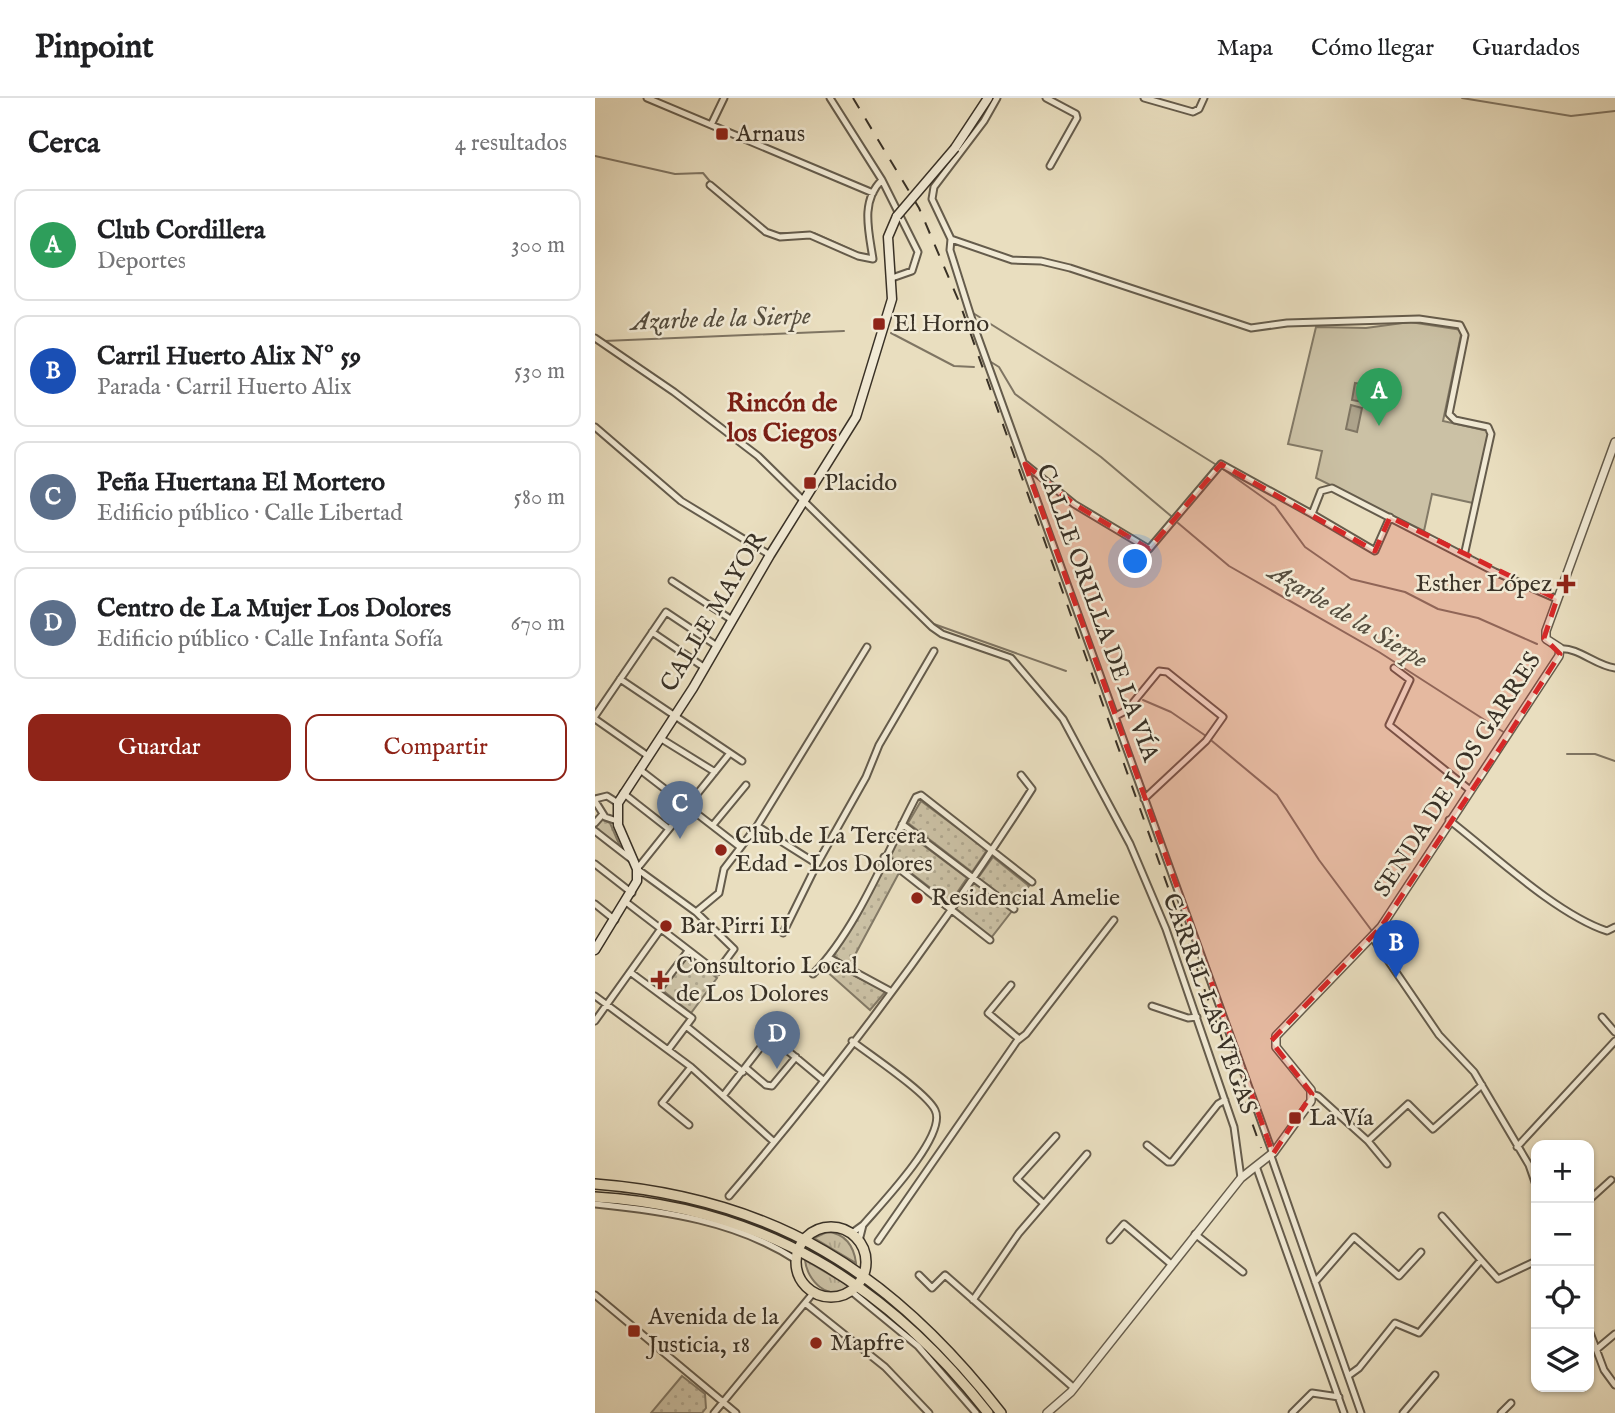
<!DOCTYPE html>
<html lang="es">
<meta charset="utf-8">
<style>
body{margin:0;font-family:"IM FELL English",serif;background:#f6f6f6;color:#202124}
.controls{position:absolute;right:21px;bottom:21px;display:grid;overflow:hidden;border-radius:14px;box-shadow:0 2px 5px #0004}
.controls button{width:63px;height:63px;display:grid;place-items:center;padding:0;border:0;border-bottom:2px solid #e0e0e0;background:#fff;color:#202124;font:35px sans-serif}
.you{position:absolute;left:541px;top:464px;width:24px;height:24px;margin:-18px;border:5px solid #fff;border-radius:50%;background:#1a73e8;box-shadow:0 0 0 10px #1a73e833}
.badge{display:grid;place-items:center;width:46px;height:46px;border-radius:50%;background:#8f2418;color:#fff;font-size:23px;font-weight:700}
.pin{position:absolute;translate:-50% -58px;filter:drop-shadow(0 2px 4px #0008)}
.pin::after{content:'';position:absolute;top:37px;width:24px;height:21px;background:inherit;clip-path:polygon(0 0,100% 0,50% 100%)}
.list{margin:0;padding:0;list-style:none}
h2{display:flex;justify-content:space-between;align-items:center;height:91px;margin:0;padding:0 28px;font-size:30px}
h2 small{font-size:23px;font-weight:400;color:#757577}
.list li{display:grid;grid-template-columns:46px 1fr auto;gap:21px;align-items:center;box-sizing:border-box;height:112px;margin:0 14px 14px;padding:0 14px;border:2px solid #e0e0e0;border-radius:14px}
.list b{display:block;font-size:26px;white-space:nowrap}
.list p{margin:0;font-size:23px;white-space:nowrap;color:#757577}
.list em{font-size:23px;font-style:normal;color:#757577}
.actions{display:flex;gap:14px;padding:21px 28px}
.actions a{flex:1;padding:16px 0;border:2px solid #8f2418;border-radius:14px;text-align:center;font-size:24px;color:#8f2418}
.actions .main{background:#8f2418;color:#fff}
.icon{flex:none;width:38px;height:38px;fill:none;stroke:currentColor;stroke-width:2;stroke-linecap:round;stroke-linejoin:round}
.map{position:relative;flex:none;width:1020px;height:1315px;overflow:hidden}
header{display:flex;align-items:center;gap:42px;box-sizing:border-box;height:98px;padding:0 35px;background:#fff;border-bottom:2px solid #e0e0e0}
header strong{font-size:33px}
nav{display:flex;gap:38px;margin-inline-start:auto;font-size:24px}
main{display:flex}
aside{flex:1;background:#fff}
.map>svg:first-child{display:block}
.grass{fill:url(#grass-tufts);stroke:#827966;stroke-width:2}
.park{fill:url(#park-dots);stroke:#827966;stroke-width:2}
.pitch{fill:#cbc1a5;stroke:#827966;stroke-width:2}
.water{fill:#ada38b;stroke:#7f7563;stroke-width:2}
.lines{fill:none;stroke-linecap:round;stroke-linejoin:round}
.stream{stroke:#7f7563;stroke-width:2}
.minor-casing{stroke:#655c4c;stroke-width:9}
.tertiary-casing{stroke:#655c4c;stroke-width:10}
.secondary-casing{stroke:#393126;stroke-width:11}
.primary-casing{stroke:#393126;stroke-width:12}
.minor{stroke:#f1ead5;stroke-width:5}
.tertiary{stroke:#f1ead5;stroke-width:7}
.secondary{stroke:#f1ead5;stroke-width:8}
.primary{stroke:#e9debf;stroke-width:9}
.rail{stroke:#393126;stroke-width:2;stroke-dasharray:12 12;stroke-linecap:butt}
.secondary-bridge-casing{stroke:#393126;stroke-width:11;stroke-linecap:butt}
.secondary-bridge{stroke:#f1ead5;stroke-width:8}
.marked{fill:#d62828;fill-opacity:0.2;stroke:#d62828;stroke-width:5;stroke-dasharray:14 9;stroke-linejoin:round}
.poi-dot{fill:#8f2418;stroke:#f1ead5;stroke-width:2.5}
.labels{text-anchor:middle;dominant-baseline:central;stroke-width:5;stroke-linejoin:round;paint-order:stroke}
.poi-label{font-size:24px;fill:#393126;stroke:#f1ead5;text-anchor:start}
.street-label{font-size:24px;fill:#393126;stroke:#f1ead5}
.water-label{font-size:26px;font-style:italic;fill:#564e3f;stroke:#f1ead5}
.neighbourhood-label{font-size:26px;font-weight:bold;fill:#7a1f14;stroke:#f1ead5}
</style>
<header>
<strong>Pinpoint</strong>
<nav><a>Mapa</a><a>Cómo llegar</a><a>Guardados</a></nav>
</header>
<main>
<aside>
<h2>Cerca<small>4 resultados</small></h2>
<ul class="list">
<li><span class="badge" style="background:#2e9e5b">A</span><div><b>Club Cordillera</b><p>Deportes</p></div><em>300 m</em></li>
<li><span class="badge" style="background:#1a4fb4">B</span><div><b>Carril Huerto Alix Nº 59</b><p>Parada · Carril Huerto Alix</p></div><em>530 m</em></li>
<li><span class="badge" style="background:#5c6f8a">C</span><div><b>Peña Huertana El Mortero</b><p>Edificio público · Calle Libertad</p></div><em>580 m</em></li>
<li><span class="badge" style="background:#5c6f8a">D</span><div><b>Centro de La Mujer Los Dolores</b><p>Edificio público · Calle Infanta Sofía</p></div><em>670 m</em></li>
</ul>
<div class="actions"><a class="main">Guardar</a><a>Compartir</a></div>
</aside>
<div class="map">
<svg width="1020" height="1315" viewBox="0 0 1020 1315">
<defs>
<pattern id="grass-tufts" width="24" height="20" patternUnits="userSpaceOnUse" patternTransform="scale(1.75)"><rect width="24" height="20" fill="#cbc1a5"/><path d="M3 7l-1-3M5 7V3M7 7l1-3M15 17l-1-3M17 17v-4M19 17l1-3" fill="none" stroke="#afa68e"/></pattern>
<pattern id="park-dots" width="8" height="8" patternUnits="userSpaceOnUse" patternTransform="scale(1.75)"><rect width="8" height="8" fill="#cbc1a5"/><path d="M2 2h.1M6 6h.1" fill="none" stroke="#afa68e" stroke-width="1.8" stroke-linecap="round"/></pattern>
</defs>
<rect width="100%" height="100%" fill="#e9debf"/>
<filter id="stains"><feTurbulence type="fractalNoise" baseFrequency=".00286" numOctaves="4"/><feColorMatrix values="0 0 0 0 .2 0 0 0 0 .09 0 0 0 0 .02 0 0 0 .5 -.17"/></filter>
<radialGradient id="worn" r=".72"><stop offset=".6" stop-color="#630" stop-opacity="0"/><stop offset="1" stop-color="#630" stop-opacity=".3"/></radialGradient>
<!-- grass -->
<path class="grass" d="M232,1134c18,1 27,14 29,31l-42,-25z
M210,1162l44,26c-20,17 -42,-5 -44,-26z"/>
<!-- park -->
<path class="park" d="M326,703l66,49 -15,22 -64,-49z
M6,721l9,4 10,23 -25,-17z
M308,732l64,48 -17,25 -61,-47z
M398,759l36,29 -15,20 -36,-28z
M292,763l13,10 -51,95 -15,-10z
M379,784l38,29 -21,27 -37,-31z
M93,858l29,22 -26,35 -30,-24z
M235,866l56,27 -16,19 -45,-40z
M87,1278l23,18 1,14 -4,5h-51z"/>
<!-- pitch -->
<path class="pitch" d="M815,224l52,8 -19,91 45,10 1,4 -16,68 -41,-9 -8,37 -108,-53 6,-27 -34,-7 28,-117 50,1z"/>
<!-- water -->
<path class="water" d="M760,285l12,2 -4,17 -11,-2z
M756,307l11,3 -5,24 -11,-3z"/>
<g class="lines">
<!-- stream -->
<path class="stream" d="M867,0l109,18 44,-5
M0,58l80,18 28,-1 10,12
M180,135h22
M219,135l49,22
M378,215l242,151
M296,235l63,33 20,1
M9,243l240,-10
M396,264l8,5 16,27 86,63 70,59
M628,371l52,37 30,41 46,32 54,13 33,17 40,9 59,26
M583,425l51,43 150,86 126,81
M336,525l135,48
M548,602l28,12 35,24
M617,643l65,54 42,65 53,71
M972,656h28l20,7"/>
<defs>
<path id="minor" d="M52,0l226,95
M235,0l52,82
M402,0l-13,23 -50,66 -2,12 19,40 -1,11 24,76 299,828
M451,0l30,16 1,4 -27,48
M549,0l49,14 6,-3 5,-11
M116,27l13,-27
M115,87l56,47 14,5 30,-2 48,21 15,3c-4,-27 -13,-58 9,-79l36,72 -6,19 -20,7
M356,141l61,21 29,1 29,7 181,60 36,-5 132,-4 41,6 5,10 -16,79 6,6 33,7 3,7 -27,122
M0,240l79,54 84,64 174,171 10,7 69,24 52,61 67,125 36,85 68,198 7,51
M0,329l86,74 89,54
M430,366l49,40 75,45 72,-85 91,50 9,-23 11,-3 163,84 62,27
M717,416l63,37 15,-34
M77,483l60,39
M57,534l53,36
M965,551c18,-2 36,17 55,19
M799,570l16,12 -21,45 81,65
M25,581l122,82
M0,618l71,-104 51,34
M521,618l11,-6 32,-39 8,1 56,45 -17,24 -62,58
M0,621l53,37
M65,640l55,34
M44,671l101,78
M28,695l46,36
M0,701l12,-3 11,7
M0,703l10,16 12,4
M854,722c44,34 107,94 158,111l8,-4
M0,725l8,-9
M307,726l112,85
M118,727l33,-40
M162,728l60,38
M0,733l36,28
M289,759l106,83
M0,766l37,29
M31,804l91,70 17,-23 -38,-37 -59,-43 93,-116
M0,806l20,16
M101,814l23,-19 5,-24 33,-43 110,-179
M188,835l34,-69 49,-87 13,-32 55,-94
M777,839l67,98 35,37 55,93 7,20
M234,860l61,33
M35,874l62,46 -24,32
M218,876c43,-43 74,-122 103,-177l5,-2 111,87
M416,887l-23,28 31,26
M62,894l31,-41
M0,898l96,71 82,74
M557,908l36,12 9,-1
M1007,919l13,15
M0,923l65,-91
M91,928l57,46
M175,938l53,44
M151,970l20,17 6,1 24,-29
M717,996l6,2 50,45 40,-37 25,25 49,-44
M128,998l58,-75
M94,1027l-27,-22 29,-36
M773,1043l19,23
M552,1047l21,17h4l46,-58 7,-4
M922,1049l98,-106
M676,1058l90,257
M661,1068l88,247
M134,1098c109,-127 212,-265 303,-407l-11,-14
M994,1102l22,-20
M448,1105l-26,-24 39,-43
M0,1106c69,7 142,17 201,56
M847,1118l39,44
M257,1135l11,-8c17,-20 85,-90 72,-115 -9,-18 -65,-55 -83,-69
M600,1136l48,38
M515,1142l14,-16 47,40
M264,1143l4,-16
M283,1143l139,-200 9,-7 88,-114
M324,1177l13,13 13,-13 129,113
M720,1184l39,-45 45,39 22,-24
M256,1193l67,55 58,67
M0,1197l141,118
M378,1202l46,-67 68,-79
M210,1205l80,64 44,46
M994,1232l15,40 11,15
M1002,1251l18,-15
M753,1278l11,-8 36,-45 24,10 62,-73 17,19 38,-18
M119,1315l100,-121
M697,1315l20,-20 27,4
M808,1315l32,-38
M906,1315l10,-10"/>
<path id="tertiary" d="M452,1315l24,-21 170,-214 33,-26 37,-51v-11l-35,-43v-11l105,-109 178,-271 1,-8 -14,-9v-8l69,-189"/>
<path id="secondary" d="M360,50l33,-50
M0,852l42,-69v-12l-19,-44v-22l75,-115 77,-133 86,-138 36,-118 -4,-62 9,-21"/>
<path id="primary" d="M0,1086c180,14 297,89 406,229
M0,1099c167,10 291,86 393,216
M201 1164a35 35 0 1 1 70 0a35 35 0 1 1-70 0Z"/>
</defs>
<!-- minor casing -->
<use href="#minor" class="minor-casing"/>
<!-- tertiary casing -->
<use href="#tertiary" class="tertiary-casing"/>
<!-- secondary casing -->
<use href="#secondary" class="secondary-casing"/>
<!-- primary casing -->
<use href="#primary" class="primary-casing"/>
<!-- minor -->
<use href="#minor" class="minor"/>
<!-- tertiary -->
<use href="#tertiary" class="tertiary"/>
<!-- secondary -->
<use href="#secondary" class="secondary"/>
<!-- primary -->
<use href="#primary" class="primary"/>
<!-- rail -->
<path class="rail" d="M258,0l66,110 41,96 301,844"/>
<defs>
<path id="secondary-bridge" d="M302,118l58,-68"/>
</defs>
<!-- secondary-bridge casing -->
<use href="#secondary-bridge" class="secondary-bridge-casing"/>
<!-- secondary-bridge -->
<use href="#secondary-bridge" class="secondary-bridge"/>
</g>
<!-- marked area -->
<path class="marked" d="M430,366l49,40 75,45 72,-85 154,87 15,-34 167,82 -13,39 16,16 -56,88 -123,185 -110,114 41,53 -39,60z"/>
<!-- markers -->
<g class="poi-dot">
<rect x="120" y="29" width="14" height="14" rx="3.5"/>
<rect x="277" y="219" width="14" height="14" rx="3.5"/>
<rect x="208" y="378" width="14" height="14" rx="3.5"/>
<path d="M967.5 475.5h7v7h7v7h-7v7h-7v-7h-7v-7h7z"/>
<circle cx="126" cy="752" r="7"/>
<circle cx="322" cy="800" r="7"/>
<circle cx="71" cy="828" r="7"/>
<path d="M61.5 871.5h7v7h7v7h-7v7h-7v-7h-7v-7h7z"/>
<rect x="693" y="1013" width="14" height="14" rx="3.5"/>
<rect x="32" y="1226" width="14" height="14" rx="3.5"/>
<circle cx="221" cy="1245" r="7"/>
</g>
<g class="labels">
<!-- poi labels -->
<g class="poi-label">
<text x="141" y="36">Arnaus</text>
<text x="298" y="226">El Horno</text>
<text x="229" y="385">Placido</text>
<text x="957" y="486" text-anchor="end">Esther López</text>
<text x="140" y="738">Club de La Tercera<tspan x="140" dy="28">Edad - Los Dolores</tspan></text>
<text x="336" y="800">Residencial Amelie</text>
<text x="85" y="828">Bar Pirri II</text>
<text x="81" y="868">Consultorio Local<tspan x="81" dy="28">de Los Dolores</tspan></text>
<text x="714" y="1020">La Vía</text>
<text x="53" y="1219">Avenida de la<tspan x="53" dy="28">Justicia, 18</tspan></text>
<text x="235" y="1245">Mapfre</text>
</g>
<!-- street labels -->
<g class="street-label">
<text transform="translate(119 514) rotate(-59)">CALLE MAYOR</text>
<text transform="translate(502 515) rotate(70)">CALLE ORILLA DE LA VÍA</text>
<text transform="translate(863 677) rotate(-57)">SENDA DE LOS GARRES</text>
<text transform="translate(614 906) rotate(70)">CARRIL LAS VEGAS</text>
</g>
<!-- water labels -->
<g class="water-label">
<text transform="translate(126 221) rotate(-2)">Azarbe de la Sierpe</text>
<text transform="translate(753 518) rotate(31)">Azarbe de la Sierpe</text>
</g>
<!-- neighbourhood labels -->
<g class="neighbourhood-label">
<text x="187" y="305">Rincón de<tspan x="187" dy="30">los Ciegos</tspan></text>
</g>
</g>
<rect width="100%" height="100%" filter="url(#stains)"/>
<rect width="100%" height="100%" fill="url(#worn)"/>
</svg>
<div class="controls">
<button>+</button>
<button>−</button>
<button><svg class="icon" aria-label="locate" viewBox="0 0 24 24"><circle cx="12" cy="12" r="6"/><path d="M12 2v4M12 18v4M2 12h4M18 12h4"/></svg></button>
<button><svg class="icon" aria-label="layers" viewBox="0 0 24 24"><path d="M12 4l9 5-9 5-9-5zM3 14l9 5 9-5"/></svg></button>
</div>
<div class="you"></div>
<div class="pin badge" style="left:784px;top:328px;background:#2e9e5b">A</div>
<div class="pin badge" style="left:801px;top:880px;background:#1a4fb4">B</div>
<div class="pin badge" style="left:85px;top:741px;background:#5c6f8a">C</div>
<div class="pin badge" style="left:182px;top:971px;background:#5c6f8a">D</div>
</div>
</main>
